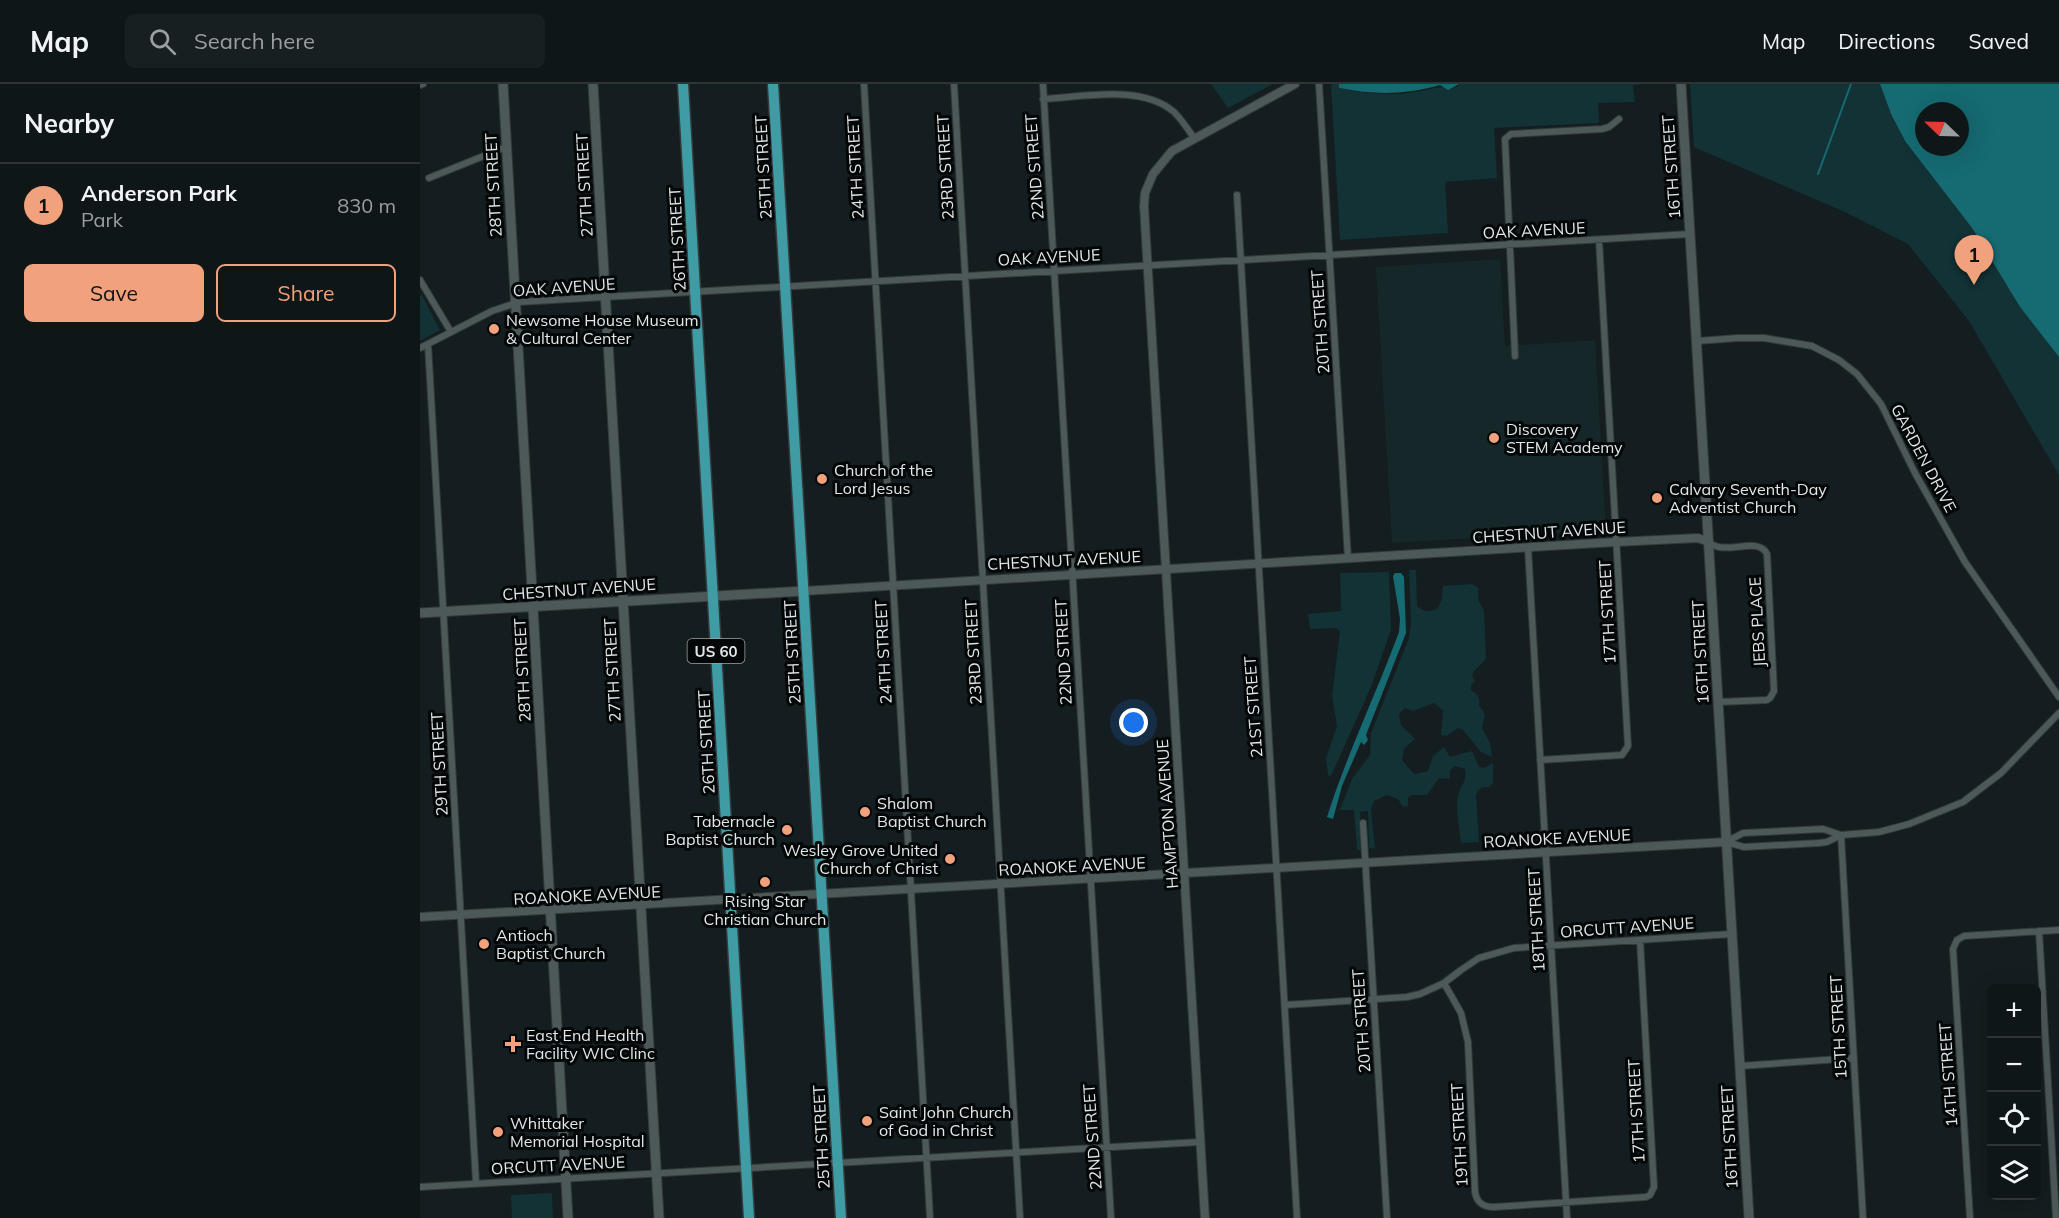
<!DOCTYPE html>
<meta charset="utf-8">
<style>
body{margin:0;font-family:Mulish,sans-serif;background:#181f20;color:#f1f3f6}
.controls{position:absolute;right:18px;bottom:18px;display:grid;overflow:hidden;border-radius:9px;box-shadow:0 6px 24px #0002}
.controls button{width:54px;height:54px;display:grid;place-items:center;padding:0;border:0;border-bottom:2px solid #2f3536;background:#0f1617;color:#f1f3f6;font:30px sans-serif}
.compass{position:absolute;left:1495px;top:18px;width:54px;height:54px;border-radius:50%;background:#0f1617;box-shadow:0 6px 24px #0002;rotate:293deg}
.you{position:absolute;left:714px;top:639px;width:21px;height:21px;margin:-15px;border:4px solid #fff;border-radius:50%;background:#1a73e8;box-shadow:0 0 0 9px #1a73e833}
.badge{display:grid;place-items:center;width:39px;height:39px;border-radius:50%;background:#f1a17c;color:#111;font-size:20px;font-weight:700}
.pin{position:absolute;translate:-50% -50px;filter:drop-shadow(0 2px 3px #0008)}
.pin::after{content:'';position:absolute;top:32px;width:21px;height:18px;background:inherit;clip-path:polygon(0 0,100% 0,50% 100%)}
.list{margin:0;padding:0;list-style:none}
h2{display:flex;justify-content:space-between;align-items:center;height:78px;margin:0;padding:0 24px;font-size:26px}
h2 small{font-size:20px;font-weight:400;color:#9b9fa1}
.list li{display:grid;grid-template-columns:39px 1fr auto;gap:18px;align-items:center;box-sizing:border-box;height:84px;padding:0 24px;border-top:2px solid #2f3536}
.list b{display:block;font-size:22px;white-space:nowrap}
.list p{margin:0;font-size:20px;white-space:nowrap;color:#9b9fa1}
.list em{font-size:20px;font-style:normal;color:#9b9fa1}
.actions{display:flex;gap:12px;padding:18px 24px}
.actions a{flex:1;padding:14px 0;border:2px solid #f1a17c;border-radius:9px;text-align:center;font-size:21px;color:#f1a17c}
.actions .main{background:#f1a17c;color:#111}
.icon{flex:none;width:33px;height:33px;fill:none;stroke:currentColor;stroke-width:2;stroke-linecap:round;stroke-linejoin:round}
.map{position:relative;flex:none;width:1639px;height:1134px;overflow:hidden}
header{display:flex;align-items:center;gap:36px;box-sizing:border-box;height:84px;padding:0 30px;background:#0f1617;border-bottom:2px solid #2f3536}
header strong{font-size:28px}
nav{display:flex;gap:33px;margin-inline-start:auto;font-size:21px}
.search{width:420px;height:54px;background:#181f20;display:flex;align-items:center;gap:15px;box-sizing:border-box;padding:0 21px;border-radius:9px;color:#9b9fa1;font-size:22px}
main{display:flex}
aside{flex:1;background:#0f1617}
.map>svg:first-child{display:block}
.built{fill:#152729}
.green{fill:#123235}
.water{fill:#166a72;fill-rule:evenodd}
.lines{fill:none;stroke-linecap:round;stroke-linejoin:round}
.stream{stroke:#166a72;stroke-width:2}
.minor-casing{stroke:#333939;stroke-width:8}
.tertiary-casing{stroke:#333939;stroke-width:10}
.secondary-casing{stroke:#333939;stroke-width:11}
.primary-casing{stroke:#333939;stroke-width:13}
.minor{stroke:#4d5859;stroke-width:6}
.tertiary{stroke:#4d5859;stroke-width:8}
.secondary{stroke:#4d5859;stroke-width:9}
.primary{stroke:#3f9ca5;stroke-width:10}
.poi-dot{fill:#f1a17c;stroke:#040707;stroke-width:2}
.labels{text-anchor:middle;dominant-baseline:central;stroke-width:6;stroke-linejoin:round;paint-order:stroke}
.shield{fill:#040707;stroke:#9fa4a4;stroke-width:1.5}
.shield-label{font-size:15px;font-weight:bold;fill:#e1e8e8}
.street-label{font-size:16px;fill:#e1e8e8;stroke:#040707}
.poi-label{font-size:16px;fill:#e1e8e8;stroke:#040707;text-anchor:start}
</style>
<header>
<strong>Map</strong>
<div class="search"><svg class="icon" aria-label="search" viewBox="0 0 24 24"><circle cx="10" cy="10" r="6"/><path d="M15 15l6 6"/></svg>Search here</div>
<nav><a>Map</a><a>Directions</a><a>Saved</a></nav>
</header>
<main>
<aside>
<h2>Nearby<small></small></h2>
<ul class="list">
<li><span class="badge">1</span><div><b>Anderson Park</b><p>Park</p></div><em>830 m</em></li>
</ul>
<div class="actions"><a class="main">Save</a><a>Share</a></div>
</aside>
<div class="map">
<svg width="1639" height="1134" viewBox="0 0 1639 1134">
<rect width="100%" height="100%" fill="#141d1f"/>
<!-- built -->
<path class="built" d="M1080,175l5,87 90,-6 11,190 -214,13 -16,-276z"/>
<!-- green -->
<path class="green" d="M791,0h62l-45,24z
M911,0h8v4c23,5 53,8 76,4 17,-2 23,-7 42,-5l2,-3h186l-12,1 2,17 -37,1 1,20 -105,5 3,50 -52,4 3,51 -108,7z
M1270,0h190l11,30 14,27 67,87 48,79 39,50v118l-90,-154 -61,-77 -63,-32 -151,-65z
M2,211l18,35 -20,11v-45z
M989,486h7l1,36c8,7 12,6 21,2l4,-9 1,-13 29,-2 6,4v11l6,12 2,48 -12,12 -2,5 3,5 -4,4v5c6,4 10,8 8,15l6,9 -3,14 8,15 2,14 -11,-5 -18,-22 -5,-2 -11,8 -6,-1 2,-24 -9,-8 -21,8 -8,-3 -6,6 2,11 14,14 -11,10 -2,11 12,14 14,-3 5,-15 11,-9 6,10 22,-6 7,16 5,1 9,-5v20l-4,4c-7,0 -10,1 -13,8l3,47 -18,1c-1,-10 -6,-38 -3,-47 2,-11 10,-15 7,-27l-10,-3 -5,4v9l-11,-1 -12,17h-14l-5,2v9l-5,1 -5,-8 -11,-4 -13,6 -3,8 4,40 -6,-1 -1,-37 -8,1 1,38h-4l-3,-40h-14l12,-31 18,-24 1,-22 38,-95 2,-15z
M969,488l2,58 -20,57 -40,89 -3,-1 -2,-17 11,-32 -5,-30 8,-65 -4,-3 -26,1 -2,-15 33,-3 -1,-38z
M132,1109l1,25h-41l-1,-23z"/>
<!-- water -->
<path class="water" d="M919,0h120l-11,6 -8,-5c-35,10 -65,10 -101,3z
M1460,0h179v273l-39,-50 -48,-79 -67,-87 -14,-27zM1504,27h36v36h-36z
M975,489h6l3,4 2,56 -40,102 2,5 -4,5 -3,-3 -19,44 -9,33 -6,-2c20,-63 49,-123 72,-185l1,-13 -7,-43z"/>
<g class="lines">
<!-- stream -->
<path class="stream" d="M1398,90l33,-90"/>
<defs>
<path id="minor" d="M444,0l66,1134
M534,0l66,1134
M623,0l68,1134
M899,0l29,475
M0,1l3,-1
M623,15c40,-2 99,-15 131,13 8,8 14,17 20,26
M9,94l77,-31
M817,111l60,1023
M0,196l31,52
M1277,257l41,-3h26l48,8 27,14 18,14 24,30 34,69 50,89 94,135
M8,260l48,839
M0,264l72,-37 27,-9 1171,-68
M1095,272l-10,-217 6,-5 91,-5 7,-2 10,-8
M1289,458c15,15 49,-7 58,12l7,137 -4,7 -3,2 -49,2
M1108,464l39,670
M1120,676l82,-5 6,-9 -29,-506
M943,739l24,395
M1421,751l22,383
M1306,758l18,5 75,-4 8,-1 14,-7 38,-3 30,-8 54,-22 38,-29 58,-60
M1306,758l17,-9 80,-4 18,6
M1619,847l17,287
M1537,856l-4,9 17,269
M1537,856l7,-4 95,-6
M1024,899l17,30 7,29 7,150c2,11 8,15 19,15l152,-10 4,-2 4,-8 -14,-247
M865,921l122,-8 13,-3 24,-11 17,-13 18,-12 35,-10 218,-14
M1320,982l114,-8
M0,1103l780,-45"/>
<path id="tertiary" d="M384,507l812,-49 82,-4 11,4
M0,833l1306,-75
M785,1134l-61,-1012 1,-13 8,-19 19,-23 123,-67"/>
<path id="secondary" d="M83,0l65,1134
M173,0l66,1134
M1261,0l68,1134
M0,529l384,-22"/>
<path id="primary" d="M263,0l66,1134
M353,0l68,1134"/>
</defs>
<!-- minor casing -->
<use href="#minor" class="minor-casing"/>
<!-- tertiary casing -->
<use href="#tertiary" class="tertiary-casing"/>
<!-- secondary casing -->
<use href="#secondary" class="secondary-casing"/>
<!-- primary casing -->
<use href="#primary" class="primary-casing"/>
<!-- minor -->
<use href="#minor" class="minor"/>
<!-- tertiary -->
<use href="#tertiary" class="tertiary"/>
<!-- secondary -->
<use href="#secondary" class="secondary"/>
<!-- primary -->
<use href="#primary" class="primary"/>
</g>
<!-- markers -->
<g class="poi-dot">
<circle cx="74" cy="245" r="6"/>
<circle cx="1074" cy="354" r="6"/>
<circle cx="402" cy="395" r="6"/>
<circle cx="1237" cy="414" r="6"/>
<circle cx="445" cy="728" r="6"/>
<circle cx="367" cy="746" r="6"/>
<circle cx="530" cy="775" r="6"/>
<circle cx="345" cy="798" r="6"/>
<circle cx="64" cy="860" r="6"/>
<path d="M90 951h6v6h6v6h-6v6h-6v-6h-6v-6h6z"/>
<circle cx="447" cy="1037" r="6"/>
<circle cx="78" cy="1048" r="6"/>
</g>
<g class="labels">
<!-- shield labels -->
<rect class="shield" x="267.5" y="555" width="57" height="24" rx="4.5"/>
<g class="shield-label">
<text x="296" y="567">US 60</text>
</g>
<!-- street labels -->
<g class="street-label">
<text transform="translate(343 83) rotate(-93)">25TH STREET</text>
<text transform="translate(435 83) rotate(-93)">24TH STREET</text>
<text transform="translate(525 83) rotate(-93)">23RD STREET</text>
<text transform="translate(614 83) rotate(-94)">22ND STREET</text>
<text transform="translate(1251 83) rotate(-94)">16TH STREET</text>
<text transform="translate(73 101) rotate(-93)">28TH STREET</text>
<text transform="translate(164 101) rotate(-93)">27TH STREET</text>
<text transform="translate(1114 146) rotate(-3)">OAK AVENUE</text>
<text transform="translate(257 155) rotate(-93)">26TH STREET</text>
<text transform="translate(629 173) rotate(-3)">OAK AVENUE</text>
<text transform="translate(144 203) rotate(-4)">OAK AVENUE</text>
<text transform="translate(900 238) rotate(-94)">20TH STREET</text>
<text transform="translate(1504 374) rotate(62)">GARDEN DRIVE</text>
<text transform="translate(1129 448) rotate(-4)">CHESTNUT AVENUE</text>
<text transform="translate(644 476) rotate(-3)">CHESTNUT AVENUE</text>
<text transform="translate(159 505) rotate(-4)">CHESTNUT AVENUE</text>
<text transform="translate(1187 528) rotate(-93)">17TH STREET</text>
<text transform="translate(1337 538) rotate(-93)">JEBS PLACE</text>
<text transform="translate(372 568) rotate(-93)">25TH STREET</text>
<text transform="translate(463 568) rotate(-93)">24TH STREET</text>
<text transform="translate(553 568) rotate(-93)">23RD STREET</text>
<text transform="translate(643 568) rotate(-93)">22ND STREET</text>
<text transform="translate(1280 568) rotate(-93)">16TH STREET</text>
<text transform="translate(102 586) rotate(-93)">28TH STREET</text>
<text transform="translate(192 586) rotate(-93)">27TH STREET</text>
<text transform="translate(833 623) rotate(-94)">21ST STREET</text>
<text transform="translate(286 658) rotate(-93)">26TH STREET</text>
<text transform="translate(19 680) rotate(-93)">29TH STREET</text>
<text transform="translate(747 730) rotate(-94)">HAMPTON AVENUE</text>
<text transform="translate(1137 754) rotate(-3)">ROANOKE AVENUE</text>
<text transform="translate(652 782) rotate(-3)">ROANOKE AVENUE</text>
<text transform="translate(167 811) rotate(-3)">ROANOKE AVENUE</text>
<text transform="translate(1116 836) rotate(-93)">18TH STREET</text>
<text transform="translate(1207 843) rotate(-4)">ORCUTT AVENUE</text>
<text transform="translate(941 937) rotate(-94)">20TH STREET</text>
<text transform="translate(1418 943) rotate(-93)">15TH STREET</text>
<text transform="translate(1528 991) rotate(-94)">14TH STREET</text>
<text transform="translate(1216 1027) rotate(-93)">17TH STREET</text>
<text transform="translate(1039 1051) rotate(-93)">19TH STREET</text>
<text transform="translate(401 1053) rotate(-93)">25TH STREET</text>
<text transform="translate(672 1053) rotate(-94)">22ND STREET</text>
<text transform="translate(1309 1053) rotate(-93)">16TH STREET</text>
<text transform="translate(138 1081) rotate(-3)">ORCUTT AVENUE</text>
</g>
<!-- poi labels -->
<g class="poi-label">
<text x="86" y="236">Newsome House Museum<tspan x="86" dy="18">&amp; Cultural Center</tspan></text>
<text x="1086" y="345">Discovery<tspan x="1086" dy="18">STEM Academy</tspan></text>
<text x="414" y="386">Church of the<tspan x="414" dy="18">Lord Jesus</tspan></text>
<text x="1249" y="405">Calvary Seventh-Day<tspan x="1249" dy="18">Adventist Church</tspan></text>
<text x="457" y="719">Shalom<tspan x="457" dy="18">Baptist Church</tspan></text>
<text x="355" y="737" text-anchor="end">Tabernacle<tspan x="355" dy="18">Baptist Church</tspan></text>
<text x="518" y="766" text-anchor="end">Wesley Grove United<tspan x="518" dy="18">Church of Christ</tspan></text>
<text x="345" y="817" text-anchor="middle">Rising Star<tspan x="345" dy="18">Christian Church</tspan></text>
<text x="76" y="851">Antioch<tspan x="76" dy="18">Baptist Church</tspan></text>
<text x="106" y="951">East End Health<tspan x="106" dy="18">Facility WIC Clinc</tspan></text>
<text x="459" y="1028">Saint John Church<tspan x="459" dy="18">of God in Christ</tspan></text>
<text x="90" y="1039">Whittaker<tspan x="90" dy="18">Memorial Hospital</tspan></text>
</g>
</g>
</svg>
<div class="controls">
<button>+</button>
<button>−</button>
<button><svg class="icon" aria-label="locate" viewBox="0 0 24 24"><circle cx="12" cy="12" r="6"/><path d="M12 2v4M12 18v4M2 12h4M18 12h4"/></svg></button>
<button><svg class="icon" aria-label="layers" viewBox="0 0 24 24"><path d="M12 4l9 5-9 5-9-5zM3 14l9 5 9-5"/></svg></button>
</div>
<svg class="compass" viewBox="-18 -18 36 36"><path d="M0-13l5 13h-10z" fill="#e53935"/><path d="M0 13l5-13h-10z" fill="#9b9fa1"/></svg>
<div class="you"></div>
<div class="pin badge" style="left:1554px;top:201px">1</div>
</div>
</main>
